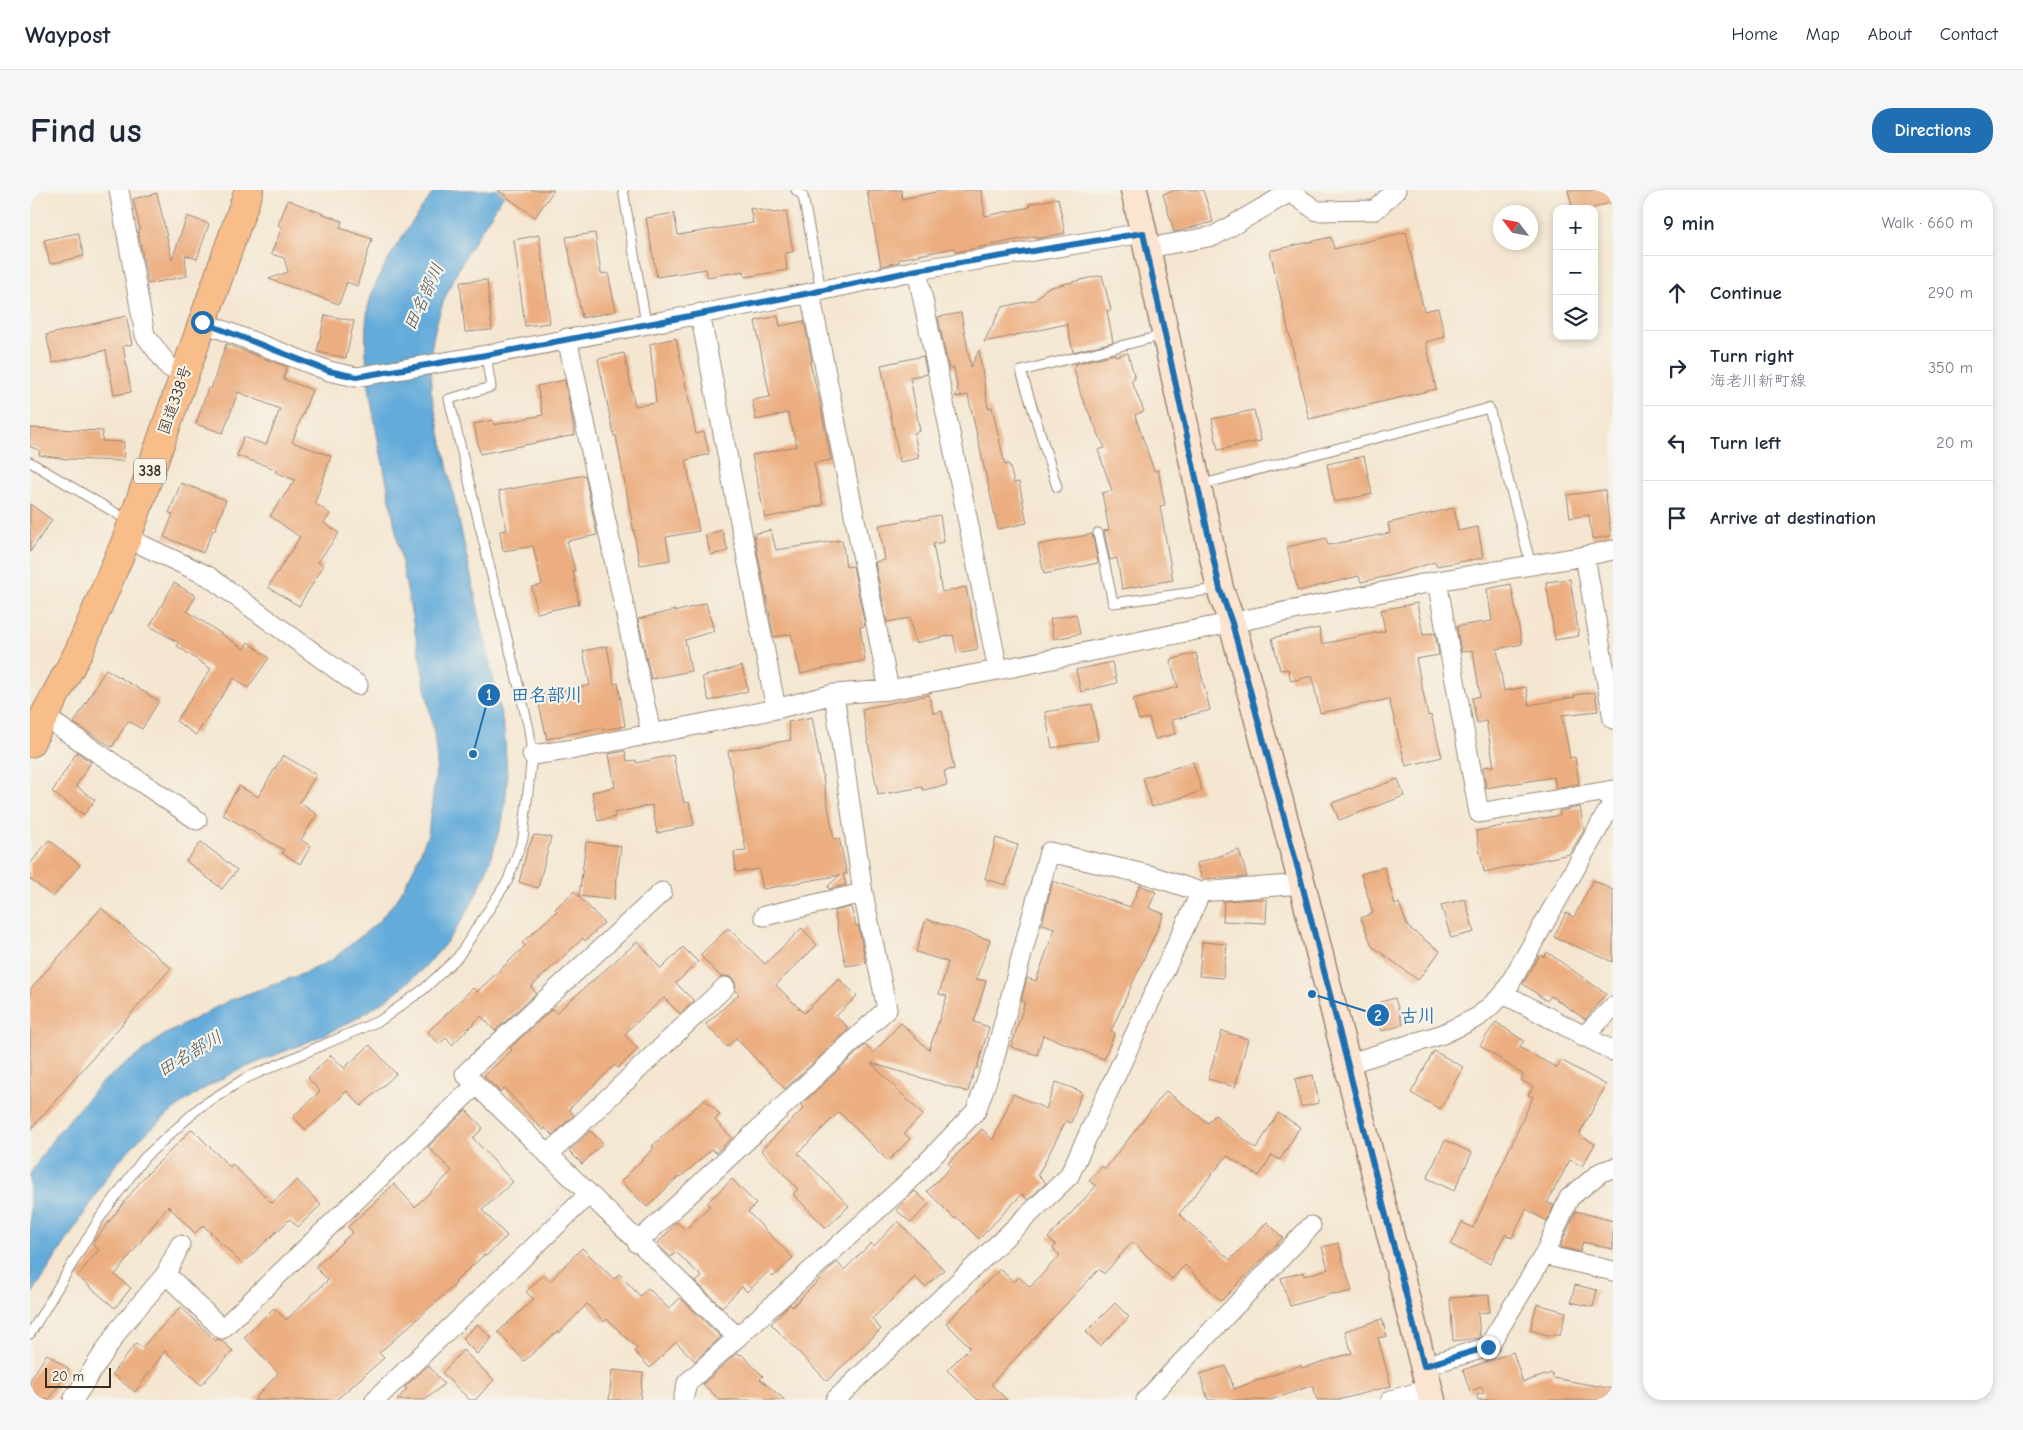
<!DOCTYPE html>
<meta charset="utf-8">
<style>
body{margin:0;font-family:"Comic Neue","Klee One",sans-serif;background:#f6f6f7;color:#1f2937}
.controls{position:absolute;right:15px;top:15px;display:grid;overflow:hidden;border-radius:10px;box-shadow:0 2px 8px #0003}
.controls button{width:45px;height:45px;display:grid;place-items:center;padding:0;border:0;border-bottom:1px solid #e0e1e3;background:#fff;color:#1f2937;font:25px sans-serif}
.compass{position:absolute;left:1463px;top:15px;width:45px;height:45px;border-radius:50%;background:#fff;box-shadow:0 2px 8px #0003;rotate:302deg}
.scale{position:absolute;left:15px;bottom:12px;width:66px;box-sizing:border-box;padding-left:5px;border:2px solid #3b2a1e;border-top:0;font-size:14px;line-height:18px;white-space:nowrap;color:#3b2a1e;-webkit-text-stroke:4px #f7f3e8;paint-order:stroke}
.stop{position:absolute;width:15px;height:15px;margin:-11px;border:4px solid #1f6fb2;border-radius:50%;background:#fff}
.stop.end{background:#1f6fb2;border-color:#fff;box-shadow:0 1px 5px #0008}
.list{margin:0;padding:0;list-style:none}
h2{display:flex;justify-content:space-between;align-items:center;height:65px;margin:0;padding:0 20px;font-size:21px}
h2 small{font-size:16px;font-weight:400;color:#747a83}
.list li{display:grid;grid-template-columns:32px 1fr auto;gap:15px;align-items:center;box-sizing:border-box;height:75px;padding:0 20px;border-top:1px solid #e0e1e3}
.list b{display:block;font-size:19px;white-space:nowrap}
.list p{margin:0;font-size:16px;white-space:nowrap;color:#747a83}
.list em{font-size:16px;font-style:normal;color:#747a83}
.icon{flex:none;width:28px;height:28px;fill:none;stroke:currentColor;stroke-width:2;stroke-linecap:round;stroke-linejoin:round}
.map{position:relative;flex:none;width:1583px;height:1210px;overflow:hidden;border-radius:20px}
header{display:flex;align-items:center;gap:30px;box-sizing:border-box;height:70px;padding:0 25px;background:#fff;border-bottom:1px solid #e0e1e3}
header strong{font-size:24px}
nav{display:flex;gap:28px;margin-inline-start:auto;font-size:18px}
.intro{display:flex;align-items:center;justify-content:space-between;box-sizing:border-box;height:120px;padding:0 30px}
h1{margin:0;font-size:35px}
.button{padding:12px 22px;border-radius:20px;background:#1f6fb2;color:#fff;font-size:18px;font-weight:700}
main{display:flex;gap:30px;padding:0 30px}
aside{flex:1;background:#fff;border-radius:20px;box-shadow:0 2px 8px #0003}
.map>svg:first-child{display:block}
.water{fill:#63abda;stroke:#4f6a7c}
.building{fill:#ecae80}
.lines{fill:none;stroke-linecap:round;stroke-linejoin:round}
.service-casing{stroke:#988878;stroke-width:11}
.minor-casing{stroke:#988878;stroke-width:21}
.secondary-casing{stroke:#988878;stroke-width:29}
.trunk-casing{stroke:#988878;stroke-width:30}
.service{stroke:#fff;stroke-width:9}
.minor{stroke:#fff;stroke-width:19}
.secondary{stroke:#fce5d0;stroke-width:26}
.trunk{stroke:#f8bd89;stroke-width:28}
.route{stroke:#1f6fb2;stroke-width:6}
.labels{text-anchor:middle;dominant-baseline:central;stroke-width:4.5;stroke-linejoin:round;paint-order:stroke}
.shield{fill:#f7f3e8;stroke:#73665b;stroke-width:1}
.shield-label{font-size:15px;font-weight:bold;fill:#3b2a1e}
.street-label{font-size:16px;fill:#3b2a1e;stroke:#f7f3e8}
.water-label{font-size:18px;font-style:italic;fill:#495760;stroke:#f7f3e8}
.leader{fill:none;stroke:#1f6fb2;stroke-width:2}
.callout-dot{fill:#1f6fb2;stroke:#f7f3e8;stroke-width:2}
.mark-label{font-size:15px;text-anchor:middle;font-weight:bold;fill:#fff}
.callout-label{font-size:18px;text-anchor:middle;font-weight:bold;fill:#1f6fb2;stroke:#f7f3e8;stroke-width:4.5;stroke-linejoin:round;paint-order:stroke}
</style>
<header>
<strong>Waypost</strong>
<nav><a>Home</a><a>Map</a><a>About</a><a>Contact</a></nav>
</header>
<div class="intro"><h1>Find us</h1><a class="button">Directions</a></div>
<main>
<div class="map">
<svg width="1583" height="1210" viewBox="0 0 1583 1210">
<rect width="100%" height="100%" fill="#f7f3e8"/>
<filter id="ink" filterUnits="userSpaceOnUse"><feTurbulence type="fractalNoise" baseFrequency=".02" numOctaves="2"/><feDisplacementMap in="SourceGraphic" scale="10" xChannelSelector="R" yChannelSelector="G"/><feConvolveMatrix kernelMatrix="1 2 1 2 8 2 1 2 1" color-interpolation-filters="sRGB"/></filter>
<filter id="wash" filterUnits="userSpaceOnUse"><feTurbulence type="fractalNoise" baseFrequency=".0096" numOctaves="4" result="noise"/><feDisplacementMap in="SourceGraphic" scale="20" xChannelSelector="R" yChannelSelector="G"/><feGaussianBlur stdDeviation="1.12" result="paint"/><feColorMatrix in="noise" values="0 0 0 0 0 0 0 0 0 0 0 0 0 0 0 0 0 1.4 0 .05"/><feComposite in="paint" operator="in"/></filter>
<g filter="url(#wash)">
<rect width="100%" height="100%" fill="#f4e6d1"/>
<!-- water -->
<path class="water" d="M405,0h72c-33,51 -69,101 -76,162 -1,13 0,26 0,39l73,338c2,27 5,56 0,83 -1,10 -6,20 -8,30 -26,92 -84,152 -170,192 -49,22 -99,36 -143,69 -24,18 -50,40 -69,64 -10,14 -19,29 -28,44 -19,29 -37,57 -56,86v-123l25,-38 46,-53 63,-48 64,-34 74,-27 30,-14 46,-38 20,-24 16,-30 14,-34 9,-71 -3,-30c-16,-83 -31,-166 -47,-249 -10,-52 -28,-125 -19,-176 7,-37 45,-87 67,-118z"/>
<g id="blocks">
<!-- building -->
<path class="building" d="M467,0h57l-19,27z
M837,0h34l1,9 43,-9h36l4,26 45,-9 -1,-3 29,-6 7,35 -29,6v-3l-80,16 -2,-4 -55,11v3l-18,4z
M1146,0h27l10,32 -39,10 -11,-38z
M1538,0h45v12l-23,7h-17z
M127,3l15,67 15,-44 22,8 -12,35 -12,-4 2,21 -39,8 -10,-54 2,-1 -7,-30z
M258,10l54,21 -2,7 32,11 -15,47 -10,-4 -8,22 -70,-25 19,-7 -4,-14 -13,-4 11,-27 -4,-2z
M720,18l25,5 11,-2 7,41 -8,1 2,17 -42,7 -1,-6 -37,6 -1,-8 -49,8 -11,-59 28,-5 4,22 75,-12z
M1376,42l18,79 14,-3 7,29 -19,5 10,47 -127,30 -39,-168 61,-14 3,12z
M48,43l6,23 -34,8 -6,-24z
M565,43l6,41 7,-1 8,38 -34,7 -16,-81z
M509,45l11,88 -25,3 -11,-86z
M1072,85l9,35 -4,1 6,31 -40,10 -6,-28 -83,18 18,-35 33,-7 12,-12z
M457,90l5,50 -27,2 -5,-50z
M931,123l10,54 8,-17 9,58 4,-1 13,58 4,-1 5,19 5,-1 8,41 -29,6 -30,-134 -13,2 3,-6 -4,-23 -5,1 -11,-52z
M295,125l29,6 -8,37 -29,-6z
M96,126l6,28 -9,2 8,46 -17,3 -8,-45 -53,13 -7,-28z
M748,126l2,10 24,-5 8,41 -2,1 9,35 12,62 -17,3 9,42 -58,13 -13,-63 45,-9 -9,-33 -32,7 -4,-20 18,-3 -15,-76z
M646,148l20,96 8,-2 5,22 -23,6 13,71 -33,6 4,23 -30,5 -24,-129h-2l-16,-77 26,-6 11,53 21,-3 -6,-59z
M196,154l61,23 -4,12 29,11 -20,52 39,14 -16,47 15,11 -6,9 15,10 -21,29 6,3 -25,41 -31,-19 32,-50 -30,-21 25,-36 -20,-8 1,-3 -39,-13 6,-19 23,8 14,-36 -42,-17 -15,41 -27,-9 12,-36 3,1z
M1098,163l7,26 -4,1 13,31 -9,4 19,56 4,-1 7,35 -5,1 13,74 -51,9 -5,-31 -7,2 -6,-29 5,-1 -7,-37 10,-2 -14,-41 7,-2 -24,-52 -7,-29 2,-1 -1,-2 40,-10v2z
M893,166l4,18 -17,3 10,54 -6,2 5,25 -19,4 -19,-97z
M535,190l10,55 -95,19 -6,-30 19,-4 1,5 49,-10 -6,-29z
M1224,220l7,31 -43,9 -6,-31z
M0,238l73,3 -1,10 22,1 -1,19 -56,-2 -28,-4 1,-5 -10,-3z
M1334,266l8,38 -38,8 -7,-38z
M555,285l12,60 -30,6 8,30h-2l6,33 -42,9 -5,-26 10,-2 -9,-39 -30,5 -3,-20 7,-1 -8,-39z
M151,293l45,17 -11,30h-2l-10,23 -39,-16 9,-23 -4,-1z
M1575,300l6,46 -19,3 -3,-24 -19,3 -3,-23z
M0,314l22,16 -22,32z
M1424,318l4,23 20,-4 5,31 -47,8 -1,-4 -46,14 -28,6 -2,-6 -61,15 -11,-44 39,-9 2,7 62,-12 -2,-10z
M910,325l4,27 -11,2 9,48 24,-5 12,62 -21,4 -4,-18 -38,8 -5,-25 -23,4 -12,-60 10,-2 -6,-35z
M692,340l6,21 -17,4 -6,-20z
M741,340l5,20 66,-10 4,27 7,-1 12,60 -5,1 5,34 -31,5 -33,8 -10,-40 -17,3 -20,-103z
M1062,344l6,29 -54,11 -6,-29z
M1540,389l9,57 -24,4 -9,-58z
M144,393l22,13 -9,15 57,38 4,-7 21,16 -21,30 -14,-10 -38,57 -20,-14 35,-52 -34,-23 2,-3 -29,-17z
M1481,394l11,60 -25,5 7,42 22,-4 3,18 46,-8 -1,-2 21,-3 3,19 -36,4 8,43 5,-1 4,27 -23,4 -2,-11 -68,11 -3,-21 11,-1 -8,-45 -9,2 -5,-25 8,-2 -7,-45 -12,1 -4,-23 1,-3 34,-5 -5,-32z
M676,413l8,28 -29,9 6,31 -40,8 -13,-60 37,-9v2z
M1387,413l6,32 12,-2 4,22 -23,4 12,57 3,-1 11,42 -36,9 -17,-67 -69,14 -8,-37 -21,5 -3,-12 -8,1 -8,-32 47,-10 3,16 63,-13 -4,-21z
M1046,424l4,20 -26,5 -4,-20z
M577,456l7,38 4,-1 7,43 -22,4 -1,-3 -55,12 -10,-43 53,-11 -7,-34z
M1166,463l14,57 -38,10 3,14 -20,5 -6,-21 -10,2 -6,-21 45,-12 -8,-27z
M1082,472l5,21 -36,9 -5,-22z
M712,476l6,25 -39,10 -7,-24z
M76,479l53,32 -17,28 -14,-8 -16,26 -38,-24z
M899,505l4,18 9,-2 12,58 -10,2 3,14 -24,5 -1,-3 -44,8 -16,-86z
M1062,514l6,36 -46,8 -7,-36z
M782,527l22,122 5,-1 8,36h-4l3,11 -17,4 -1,-3 12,-11 -77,14 -4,-20 -23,3 -2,-20 12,-1 -18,-100 63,-11 -3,-18z
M595,561l2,10 9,-1v3l37,-8 11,48 5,-1 5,23 -37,8 -5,-28 -38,8 1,4 -17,4 -6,-29 23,-5 -6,-33z
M47,562l14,10 -15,24 19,14 -11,15 -32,-23z
M253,565l33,20 -17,28 18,11 -16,26 10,6 -11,18 -18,-11 2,-3 -62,-36 17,-28 19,11z
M1163,572l9,29 -50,16 -9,-29z
M1368,589l6,17 -65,24 -7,-17z
M1550,617l4,23 -14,24 -86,18 -8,-41 84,-16 -1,-4z
M504,645l17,2 -13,51 -19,-6 8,-31z
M966,648l22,7 -12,40 -21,-6z
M19,650l31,25 -27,32 -23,-18v-15z
M171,652l36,28 -15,19 -36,-28z
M556,652l35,4 -7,54 -35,-4z
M1209,660l8,27 -45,2 -5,-16z
M1354,677l11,38 4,-2 9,24 32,24 -22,29 -46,-34 -11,-28 12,-5 -12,-39z
M1563,690l20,10v72l-59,-25 12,-24 8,4z
M1023,691l77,26 10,-22 16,7 -7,16 15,6 -53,117 4,2 -11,26 -61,-24 -6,20 -26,-8 14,-45 -4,-1 6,-23 9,3 19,-53 -13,-4z
M544,701l30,32 -19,18 -2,-3 -52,49 5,6 -41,38 -14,-15 -29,29 -6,-7 -7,6 -11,-12 45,-44 4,4 48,-46 -3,-3 35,-32 -2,-2z
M1224,709l13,1 -1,23 -43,-2 1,-20z
M1435,709l9,33 -23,6 -10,-33z
M821,717l5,19 2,-1 8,38 -20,3 -12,-55z
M71,718l70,60 -141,162v-140z
M896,729l64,21 -14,39 10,2 -12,41 15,5 -12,42 -2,-1 -7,24 -97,-29 52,52 -19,18 6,6 -22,22 -49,-49 -41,41 51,53 -23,22 -33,-34 5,-5 -37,-39 43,-42 -3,-3 64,-60 8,8 28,-30 28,27 18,-54 -8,-2 9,-32 -32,-10z
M698,738l37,36 37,-36 15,17 -41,40 28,28 35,-34 18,17 -21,20 13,13 -64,60 -49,-51 -9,9 -21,-23 33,-30 -4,-3 1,-6 -3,-6 -5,-3 -7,1 -21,-22z
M608,751l23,28 22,-22 15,15 -22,21 18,18 -14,13 -16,-16 -34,30 -5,7 13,14 -20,19 -3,-3 -46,44 5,6 -21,20 -8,-7 -2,2 -39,-42 -4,4 -16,-16 28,-26 -2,-2 42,-39 4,4z
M1172,752l25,2 -4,34 -24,-2z
M1517,762l59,42 -21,25 -34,-23 -4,5 -24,-17 17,-29 4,2z
M1365,808l8,27 -21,6 -8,-27z
M1466,832l28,19 -5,6 38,21 4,-8 45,25 -27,50 16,9 -13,22 -12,-6 -23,43 7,2 -7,16 -21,-12 -14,29 -7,-4 -15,30 -39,-19 11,-23 11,6 60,-131 -5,-2 5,-8 -12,-7 2,-5 -43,-30z
M1192,841l26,8 -13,48 -27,-8z
M340,855l26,29 -35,32 -14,-15 -41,39 -13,-13 27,-26 -12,-13 23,-23 13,13z
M1404,861l29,16 -23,42 -29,-16z
M1283,885l6,28 -18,4 -6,-28z
M1026,892l26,10 -11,31 -5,-2 -28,54 8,8 -18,17 -6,-6 -43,45 -22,-22 -2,2 -28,-28 24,-24 -3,-4 34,-34 11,11 20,-46 33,15z
M1136,901l42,32 7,-8 41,34 22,-36 22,14 -20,33 -8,-5 -13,21 -32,-20 -48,58 51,46 37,-38 16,16 -62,63 -36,-36 -13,14 -40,-37 -28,32 -5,-5 -108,115 16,16h-29l-31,-30 23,-23 -24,-24 54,-54 14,13 5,-5 11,10 30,-32 -7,-6 3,-4 -8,-7 48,-52 -7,-5 13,-15 3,3z
M675,909l15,16 -5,5 17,18 -16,15 -4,-4 -31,28 -2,-1 -32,31 -26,-26 33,-33 -2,-2z
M436,920l17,18 -10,10 40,44 -31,28 25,26 -21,20 -2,-1 -29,27 1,2 -77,69 5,5 -48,42h-82l24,-27 -34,-36 30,-29 12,12 42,-40 -13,-13 38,-35 -5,-5 46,-43 21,23 37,-36 -24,-24z
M162,939l38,38 2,-3 40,39 25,-23 24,25 -23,22 -8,-8 -48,45 -39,-39 -8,8 -27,-27 -53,69 16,13 -16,20 -38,-32 22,-26 -7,-6 51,-66z
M560,941l13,12 -21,21 -13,-13z
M1415,950l27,13 -18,38 -27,-13z
M702,989l24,25 -8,8 45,46 -20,19 -5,-5 -21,20 -5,-5 -20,20 -26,-25 6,-5 -26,-25 -5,5 -14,-13 20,-22 8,8 25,-24 -3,-3z
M885,1001l14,13 -18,19 -15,-13z
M1546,1021l37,10v28l-30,-7 -3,10 -20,-5z
M868,1031l46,49 -19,17 -10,-10 -43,42 9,10 -54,52 -56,-57 19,-20 2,3 45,-45 7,8 27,-27 3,3z
M1308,1053l14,48 -17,4v-2l-45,13 -9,-28 22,-6 1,4 24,-7 -6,-22z
M552,1058l32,31 5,-5 21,22 8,-8 21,21 11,-11 41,39 -26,24 -19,-19 -26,26 -16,-17 3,-3 -30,-29 -3,3 -17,-18 -28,29 -1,-2 -34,30 -26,-29 36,-33 -8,-7 17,-17 7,6z
M1545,1095l22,5 -4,17 -22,-5z
M1459,1105l1,17 -12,1 2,25 -27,3 -3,-43z
M1085,1113l14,14 -29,29 -14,-14z
M1507,1114l29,8 -6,23h-12l-18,-5z
M151,1117l35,34 1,-2 4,1 12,11 -32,34 -36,-34 -30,41 -23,-18 24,-31 6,4z
M1352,1129l5,17 -9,2 13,48 -53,14h-21l-4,-15 -42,15h-63l-8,-26 26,-8 8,23 67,-24 1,3 50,-15 -7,-22z
M447,1134l15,14 -15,16 -15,-15z
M433,1160l31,30 -19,20h-5l-28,-27z
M1483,1162l10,30 29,-9 1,5 60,11v11h-136v-5l7,-2 -2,-6 -12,4 -7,-21z
M707,1163l3,2 1,-1 22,22 -3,3 25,21h-65l-17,-16z
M17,1164l22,15 -20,31h-19v-20z
M398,1175l16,19 -19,16h-28l10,-11 -2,-2z
M582,1180l31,3 -3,27h-31z"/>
</g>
</g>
<g filter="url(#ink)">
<use href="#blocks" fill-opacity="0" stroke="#988878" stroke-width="1"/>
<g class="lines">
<defs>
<path id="service" d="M593,0l23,133
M766,0l7,6 18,94
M0,272l99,59
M1170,295l289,-77 42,157
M1027,297l-36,-116 143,-36
M1068,343l15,70 104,-14
M0,1144l69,-115 45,-61 56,-51 44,-28 137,-59 43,-31 34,-32 50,-77 15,-42 9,-83 -3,-26 -80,-330 42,-12 -5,-32"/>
<path id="minor" d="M89,0l26,145 24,32 15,8
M1118,58l66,-12 76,-44 27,19 58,-1 21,-20
M887,80l81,400
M780,103l79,397
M670,123l76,396
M172,132l127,49 27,6 130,-22 324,-62 107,-23 226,-37
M537,148l84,395
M97,348l81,38 150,109
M1583,360l-28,6 28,163
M1407,391l42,232 134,-23
M15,527l152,103
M502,565l43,-6 201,-40 58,-15 55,-4 109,-20 439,-89 148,-25
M632,702l-197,182 272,263
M734,726l99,-23
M1474,804l109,57
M1553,847l30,-30
M1317,874l96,-30 35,-17 26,-23 109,-192
M518,965l177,-168
M607,1053l250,-234 -24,-116 -29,-199
M1514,1065l69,16
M136,1084l56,55 254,-244
M1394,1176l64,-19 56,-92 25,-57 32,-26 12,-4
M43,1210l47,-72 46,-54 14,-29
M345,1210l213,-205
M653,1210l4,-17 219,-199 70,-73 18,-51 55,-208 100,23 52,17 101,-8
M805,1210l234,-224 132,-284
M1116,1210l165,-174
M1361,1210l39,-11"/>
<path id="secondary" d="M1104,0c30,133 57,266 86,399l12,34 70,261 130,516"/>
<path id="trunk" d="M0,553l49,-92 48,-113 122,-348"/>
</defs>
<!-- service casing -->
<use href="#service" class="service-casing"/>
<!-- minor casing -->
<use href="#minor" class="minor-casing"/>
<!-- secondary casing -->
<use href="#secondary" class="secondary-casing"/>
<!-- trunk casing -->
<use href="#trunk" class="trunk-casing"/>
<!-- service -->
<use href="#service" class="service"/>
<!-- minor -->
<use href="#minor" class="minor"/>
<!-- secondary -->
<use href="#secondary" class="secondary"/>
<!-- trunk -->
<use href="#trunk" class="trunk"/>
</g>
</g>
<g class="lines" filter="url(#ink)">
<!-- route -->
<path class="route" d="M172,132l127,49 27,6 130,-22 324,-62 107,-23 226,-37 77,356 12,34 70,261 122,482 64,-19"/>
</g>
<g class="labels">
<!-- shield labels -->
<rect class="shield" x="104" y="268.5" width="32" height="25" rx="4"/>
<g class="shield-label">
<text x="120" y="281">338</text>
</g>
<!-- street labels -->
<g class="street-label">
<text transform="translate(145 210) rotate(-71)">国道338号</text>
</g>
<!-- water labels -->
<g class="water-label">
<text transform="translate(394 107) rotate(-65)">田名部川</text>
<text transform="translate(160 864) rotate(-31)">田名部川</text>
</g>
</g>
<!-- callouts -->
<path class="leader" d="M443 564L459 505M1282 804L1348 825"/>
<g class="callout-dot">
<circle cx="443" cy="564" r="5"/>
<circle cx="1282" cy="804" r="5"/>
<circle cx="459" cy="505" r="12"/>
<circle cx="1348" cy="825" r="12"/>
</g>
<g class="mark-label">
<text x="459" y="510">1</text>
<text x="1348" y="831">2</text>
</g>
<g class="callout-label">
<text x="517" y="511">田名部川</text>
<text x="1388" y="832">古川</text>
</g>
</svg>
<div class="controls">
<button>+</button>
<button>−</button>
<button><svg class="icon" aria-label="layers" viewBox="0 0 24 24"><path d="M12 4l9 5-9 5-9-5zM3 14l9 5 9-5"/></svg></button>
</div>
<svg class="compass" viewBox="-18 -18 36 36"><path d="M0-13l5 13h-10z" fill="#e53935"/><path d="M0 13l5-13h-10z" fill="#747a83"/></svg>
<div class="scale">20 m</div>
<div class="stop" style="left:172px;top:132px"></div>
<div class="stop end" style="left:1458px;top:1157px"></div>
</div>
<aside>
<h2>9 min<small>Walk · 660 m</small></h2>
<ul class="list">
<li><svg class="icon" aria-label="ahead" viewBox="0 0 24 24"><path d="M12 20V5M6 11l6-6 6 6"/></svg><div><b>Continue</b></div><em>290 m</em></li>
<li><svg class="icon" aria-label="right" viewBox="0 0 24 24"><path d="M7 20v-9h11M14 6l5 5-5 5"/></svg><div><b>Turn right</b><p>海老川新町線</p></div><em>350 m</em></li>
<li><svg class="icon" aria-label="left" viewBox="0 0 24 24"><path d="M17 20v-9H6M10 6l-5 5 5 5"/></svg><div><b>Turn left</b></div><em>20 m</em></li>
<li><svg class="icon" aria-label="arrive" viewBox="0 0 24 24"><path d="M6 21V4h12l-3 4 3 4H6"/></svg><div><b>Arrive at destination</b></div></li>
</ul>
</aside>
</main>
